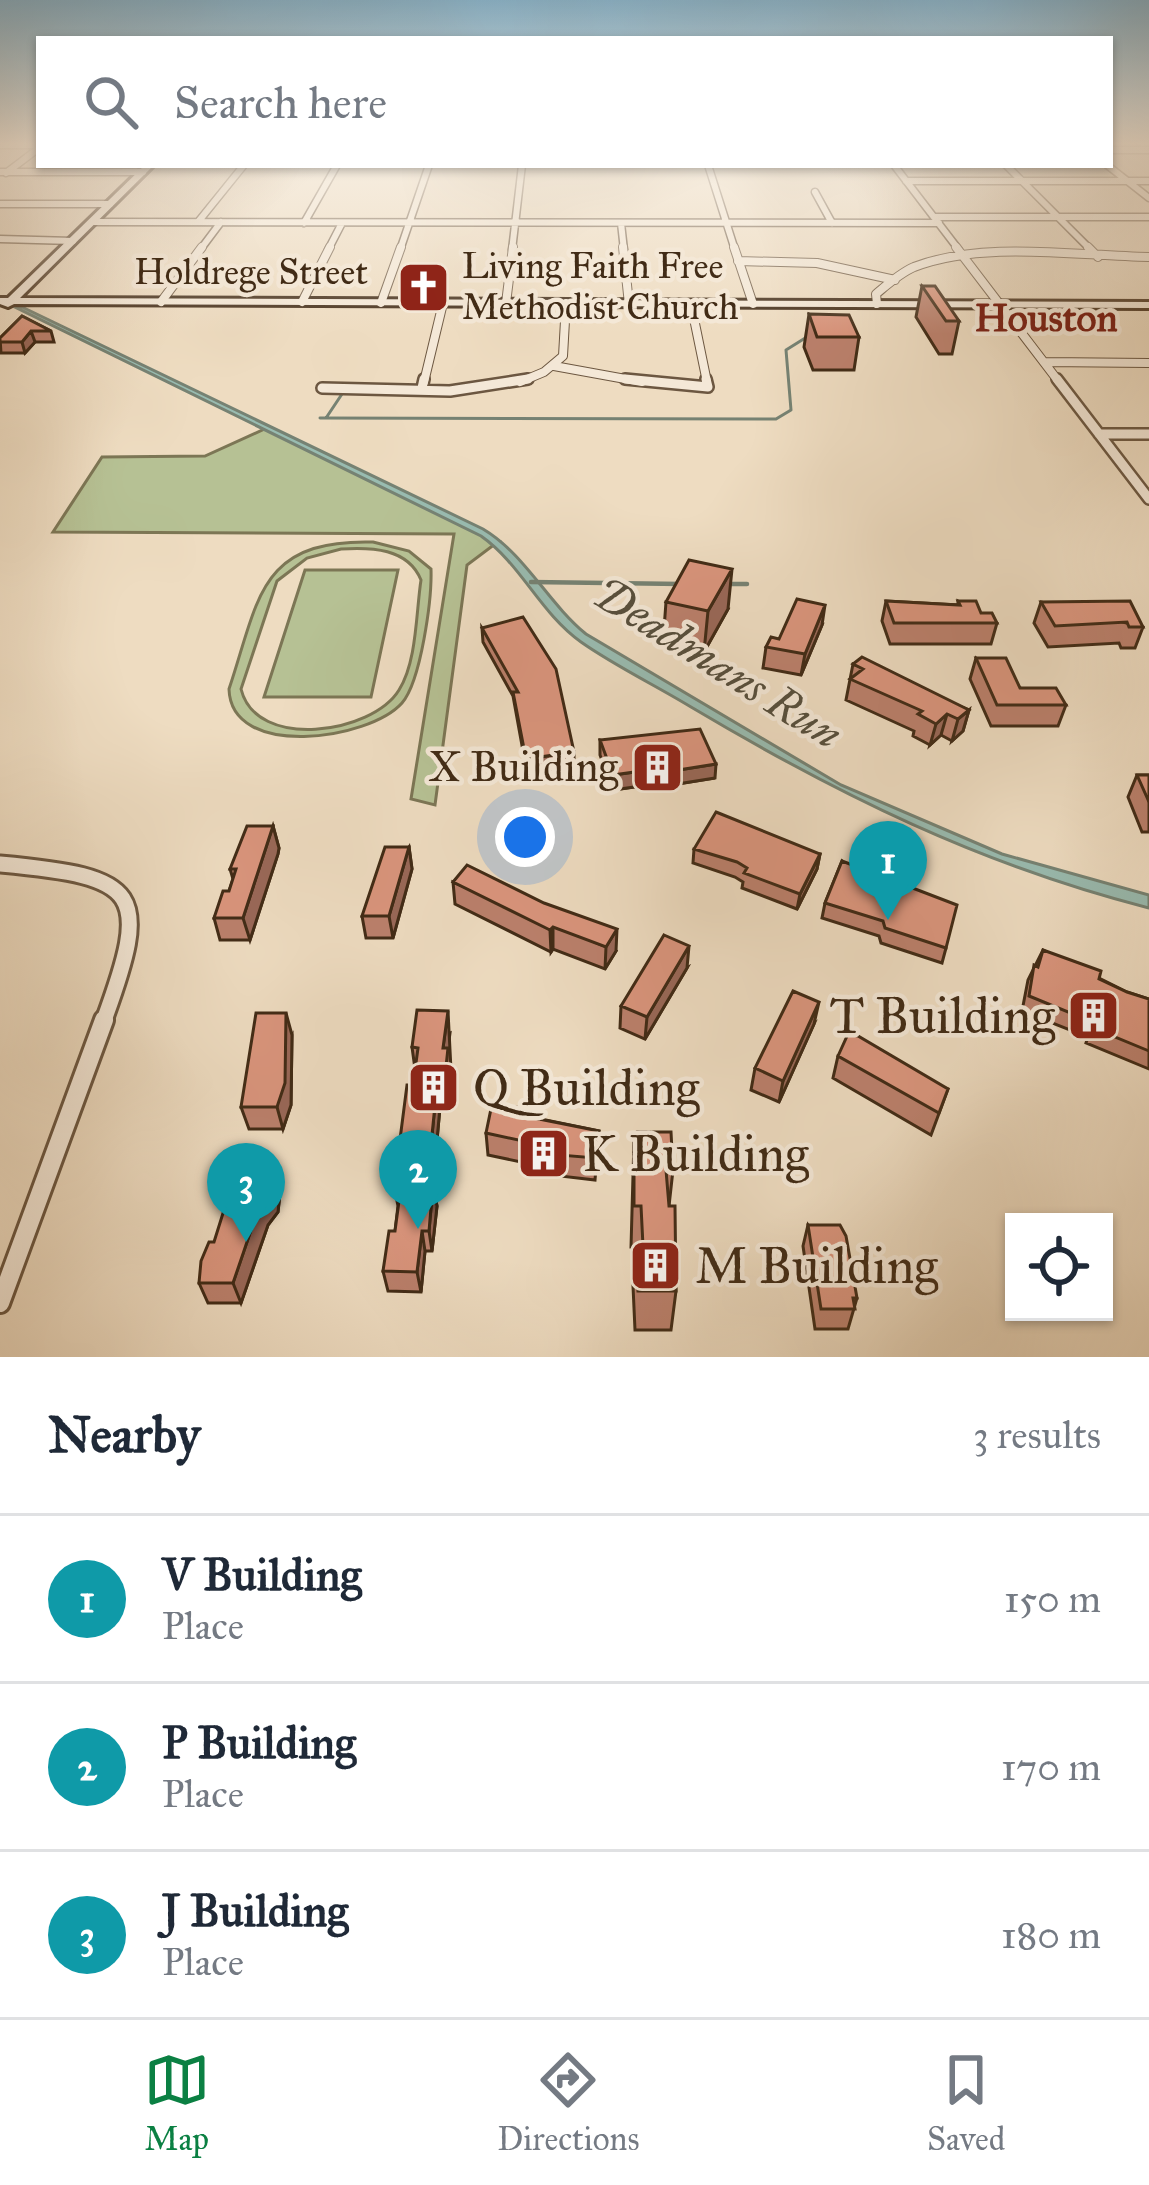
<!DOCTYPE html>
<style>
body{margin:0;font-family:"IM FELL Great Primer",serif;background:#f6f6f7;color:#1f2937}
.controls{position:absolute;right:36px;bottom:36px;display:grid;overflow:hidden;border-radius:0px;box-shadow:0 3px 9px #0004}
.controls button{width:108px;height:108px;display:grid;place-items:center;padding:0;border:0;border-bottom:3px solid #e0e1e3;background:#fff;color:#1f2937;font:60px sans-serif}
.you{position:absolute;left:525px;top:837px;width:42px;height:42px;margin:-30px;border:9px solid #fff;border-radius:50%;background:#1a73e8;box-shadow:0 0 0 18px #1a73e833}
.badge{display:grid;place-items:center;width:78px;height:78px;border-radius:50%;background:#0b8043;color:#fff;font-size:39px;font-weight:700}
.pin{position:absolute;translate:-50% -99px;filter:drop-shadow(0 3px 6px #0008)}
.pin::after{content:'';position:absolute;top:63px;width:42px;height:36px;background:inherit;clip-path:polygon(0 0,100% 0,50% 100%)}
.list{margin:0;padding:0;list-style:none}
h2{display:flex;justify-content:space-between;align-items:center;height:156px;margin:0;padding:0 48px;font-size:51px}
h2 small{font-size:39px;font-weight:400;color:#747a83}
.list li{display:grid;grid-template-columns:78px 1fr auto;gap:36px;align-items:center;box-sizing:border-box;height:168px;padding:0 48px;border-top:3px solid #e0e1e3}
.list b{display:block;font-size:45px;white-space:nowrap}
.list p{margin:0;font-size:39px;white-space:nowrap;color:#747a83}
.list em{font-size:39px;font-style:normal;color:#747a83}
.icon{flex:none;width:66px;height:66px;fill:none;stroke:currentColor;stroke-width:2;stroke-linecap:round;stroke-linejoin:round}
.map{position:relative;flex:none;width:1149px;height:1357px;overflow:hidden}
.search{position:absolute;background:#fff;box-shadow:0 3px 9px #0004;left:36px;right:36px;top:36px;height:132px;display:flex;align-items:center;gap:30px;box-sizing:border-box;padding:0 42px;border-radius:0px;color:#747a83;font-size:45px}
.sheet{height:660px;background:#fff}
nav{display:flex;justify-content:space-around;align-items:center;box-sizing:border-box;height:168px;border-top:3px solid #e0e1e3;background:#fff;font-size:33px;color:#747a83}
nav a{display:grid;justify-items:center;gap:6px}
nav .on{color:#0b8043}
.map>svg:first-child{display:block}
.green{fill:#b6c194;stroke:#7c7655;stroke-width:3;fill-rule:evenodd}
.water{fill:#99bcb1;stroke:#768273;stroke-width:3}
.lines{fill:none;stroke-linecap:round;stroke-linejoin:round}
.stream-far1{stroke:#768273;stroke-width:3}
.stream{stroke:#768273;stroke-width:4.5}
.minor-far4-casing{stroke:#6c5741;stroke-width:9}
.minor-far3-casing{stroke:#6c5741;stroke-width:10}
.minor-far2-casing{stroke:#6c5741;stroke-width:14}
.minor-far1-casing{stroke:#6c5741;stroke-width:21}
.minor-casing{stroke:#6c5741;stroke-width:24}
.secondary-casing{stroke:#412b16;stroke-width:6}
.minor-far4{stroke:#f4e8d7;stroke-width:6}
.minor-far3{stroke:#f4e8d7;stroke-width:8}
.minor-far2{stroke:#f4e8d7;stroke-width:9}
.minor-far1{stroke:#f4e8d7;stroke-width:15}
.minor{stroke:#f4e8d7;stroke-width:18}
.secondary{fill:#f4e8d7;fill-rule:evenodd}
.wall{fill:#bb806c;stroke:#412b16;stroke-width:3}
.shaded-wall{fill:#996858;stroke:#412b16;stroke-width:3}
.building{fill:#da957d;stroke:#412b16;stroke-width:3}
.labels{text-anchor:middle;dominant-baseline:central;stroke-width:9;stroke-linejoin:round;paint-order:stroke}
.far-poi-label{font-size:36px;fill:#412b16;stroke:#f4e8d7;text-anchor:start}
.far-street-label{font-size:36px;fill:#412b16;stroke:#f4e8d7}
.far-neighbourhood-label{font-size:39px;font-weight:bold;fill:#7a1f14;stroke:#f4e8d7}
.poi-label{font-size:42px;fill:#412b16;stroke:#f4e8d7;text-anchor:end}
.water-label{font-size:45px;font-style:italic;fill:#574f3d;stroke:#f4e8d7}
.near-poi-label{font-size:51px;fill:#412b16;stroke:#f4e8d7;text-anchor:start}
</style>
<div class="map">
<svg width="1149" height="1357" viewBox="0 0 1149 1357">
<rect width="100%" height="100%" fill="#eedcc1"/>
<filter id="stains"><feTurbulence type="fractalNoise" baseFrequency=".00167" numOctaves="4"/><feColorMatrix values="0 0 0 0 .2 0 0 0 0 .09 0 0 0 0 .02 0 0 0 .5 -.17"/></filter>
<radialGradient id="worn" r=".72"><stop offset=".6" stop-color="#630" stop-opacity="0"/><stop offset="1" stop-color="#630" stop-opacity=".3"/></radialGradient>
<!-- green -->
<path class="green" d="M269,427l230,114 -32,24 -32,240 -24,-6 43,-265 -401,-2 49,-75 103,-1z
M373,542l36,9 22,18c1,30 -10,112 -29,134 -33,37 -171,57 -173,-14 30,-89 29,-150 144,-147zM341,549c30,-2 67,-1 80,31 -5,32 -4,82 -22,110 -27,44 -143,61 -158,-1l36,-108 30,-23z
M305,570h93l-27,127h-107z"/>
<!-- water -->
<path class="water" d="M22,307l461,222c42,25 65,74 103,105l255,151 161,69 147,41v13c-168,-43 -310,-113 -458,-201 -36,-22 -76,-41 -110,-65 -41,-29 -60,-78 -100,-106l-464,-228z"/>
<g class="lines">
<!-- stream-far1 -->
<path class="stream-far1" d="M320,418l456,1 15,-9 -5,-60 24,-15
M326,418l16,-24"/>
<!-- stream -->
<path class="stream" d="M531,582l151,2
M729,584h18"/>
<defs>
<path id="minor-far4" d="M0,145h39
M1110,150h39
M708,165l27,85
M894,165l65,85
M1006,165l85,85
M1107,165l42,33
M0,172h143
M6,173l33,-25
M906,181h243
M815,192l17,31
M0,204h110
M934,217h215
M92,222l847,1
M198,222l46,-57
M304,223l33,-58
M621,223l3,27
M0,239l73,2
M200,250l21,-28
M328,250l14,-27
M400,250l29,-85
M512,250l10,-85"/>
<path id="minor-far3" d="M623,247l6,57
M734,247l19,57
M956,247l103,135
M1088,247l10,10
M738,261l79,2 78,17
M161,302l41,-55
M302,302l28,-55
M381,303l20,-56
M506,303l7,-56
M691,304l16,78
M877,304l-1,-10c12,-10 24,-21 38,-27 70,-27 162,-11 235,-10
M1045,362l104,1
M554,366l88,16
M424,382l19,-79
M520,382l24,-10 19,-16 3,-53"/>
<path id="minor-far2" d="M625,379l83,8 -2,-8
M1057,379l92,120
M322,388l128,3 78,-12
M422,388l2,-9
M1099,434h50"/>
<path id="minor-far1" d="M0,864c141,13 152,26 103,159"/>
<path id="minor" d="M0,1303l104,-283"/>
<path id="secondary" d="M145,165h9l-134,133 1129,4v6l-1135,-4 -6,3 -8,-3v-6h8z"/>
</defs>
<!-- minor-far4 casing -->
<use href="#minor-far4" class="minor-far4-casing"/>
<!-- minor-far3 casing -->
<use href="#minor-far3" class="minor-far3-casing"/>
<!-- minor-far2 casing -->
<use href="#minor-far2" class="minor-far2-casing"/>
<!-- minor-far1 casing -->
<use href="#minor-far1" class="minor-far1-casing"/>
<!-- minor casing -->
<use href="#minor" class="minor-casing"/>
<!-- secondary casing -->
<use href="#secondary" class="secondary-casing"/>
<!-- minor-far4 -->
<use href="#minor-far4" class="minor-far4"/>
<!-- minor-far3 -->
<use href="#minor-far3" class="minor-far3"/>
<!-- minor-far2 -->
<use href="#minor-far2" class="minor-far2"/>
<!-- minor-far1 -->
<use href="#minor-far1" class="minor-far1"/>
<!-- minor -->
<use href="#minor" class="minor"/>
<!-- secondary -->
<use href="#secondary" class="secondary"/>
</g>
<!-- wall -->
<path class="wall" d="M922,286l37,35 -7,33h-13l-23,-37z
M809,314l50,23 -5,33h-41l-9,-23z
M22,316l29,15 3,11h-19l-10,11h-24l-1,-15z
M886,601l72,4v-4l39,22 -6,21h-101l-8,-23z
M666,602l62,7 -24,43 -41,-9z
M1041,602l102,25 -8,21h-14l-2,-5 -71,4 -14,-24z
M822,625l-21,50 -38,-7 3,-21 13,-8z
M482,628l92,138 -47,7 -14,-77 -30,-54z
M976,658l44,30 46,17 -8,21h-67l-21,-47z
M853,664l116,46 -6,21 -11,10 -11,-6 -11,10 -17,-9 1,-5 -68,-31z
M600,740l115,38 -44,7 -2,-3 -56,8 -13,-35z
M1137,775h12v57h-7l-14,-35z
M273,826l6,22 -1,6 -28,86h-30l-6,-22 15,-27 4,-12 -3,-10z
M409,847l3,22 -19,69h-27l-4,-22z
M694,849l126,5 -3,15 -20,40 -55,-21 1,-6 -8,-5 -42,-14z
M842,861l104,87 -4,15 -61,-20 -2,-7 -57,-18 3,-15z
M453,882l163,69 -11,18 -52,-20 -2,3 -96,-48z
M1043,950l84,42 22,7v70l-63,-26 2,-6 -66,-26 6,-31z
M687,968l-42,71 -25,-11 1,-22z
M814,1024l-35,78 -28,-12 4,-22z
M450,1033l-2,15 3,22 -4,37h-7l-7,78 4,21 -5,45h-7l-4,41 -33,-1 -5,-20 12,-40 3,-25 -4,-20 21,-117 -3,-22z
M292,1035l-1,70 -8,24h-34l-8,-22z
M838,1056l110,33 -17,46 -98,-57z
M531,1117l68,14 -4,49 -35,-4 -1,-6 -71,-15 -2,-22z
M634,1140l39,30 -4,36 7,85 -5,39h-36l-2,-44 3,-39h-5z
M274,1162l7,22 -3,28 -10,13 -27,78h-33l-9,-20 15,-41z
M808,1225l49,73 -9,31h-33l-12,-83z"/>
<!-- shaded-wall -->
<path class="shaded-wall" d="M31,331l4,11 -10,11 -3,-11z
M732,569l-4,40 -24,43 4,-41z
M825,605l-3,20 -21,50 4,-21z
M969,710l-6,21 -11,10 6,-22z
M947,714l-6,21 -11,10 6,-21z
M574,752v14l-47,7 -1,-14z
M716,764l-1,14 -44,7 1,-14z
M670,767l-1,15 -56,8v-15z
M273,826l6,22 -1,6 -28,86 -7,-22z
M409,847l3,22 -19,69 -4,-22z
M820,854l-3,15 -20,40 3,-15z
M553,927v22l-2,3 -1,-22z
M617,929l-1,22 -11,18 1,-22z
M689,946l-2,22 -42,71 2,-22z
M819,1002l-5,22 -35,78 4,-21z
M448,1011l3,59 -4,37 -4,-59z
M286,1013l6,22 -1,70 -8,24 -6,-22z
M437,1085l3,22 -9,99 -4,-21z
M274,1162l7,22 -3,28 -10,13 -27,78 -8,-20z
M433,1185l4,21 -5,45 -3,-20z
M422,1231l3,20 -4,41 -4,-20z"/>
<!-- building -->
<path class="building" d="M922,286h13l24,35h-13z
M809,314l40,1 10,22h-42z
M22,316l29,15h-20l-9,11h-22v-4z
M689,560l43,9 -24,42 -42,-9z
M797,599l28,6 -20,49 -39,-7 5,-10 8,2z
M886,601l74,4 -2,-4h18l5,12h11l5,10h-103z
M1130,601l13,26h-14l-2,-5 -72,4 -14,-24z
M523,617l33,52 18,83 -48,7 -13,-67h5l-36,-64z
M862,657l107,53 -11,9 -11,-5 -11,10 -18,-10 4,-3 -72,-32 13,-10 -10,-5z
M976,658h30l14,30h36l10,17h-69z
M700,729l16,35 -44,7 -2,-4 -57,8 -13,-35z
M1137,775h12v27z
M716,812l104,42 -20,40 -56,-21 3,-5 -10,-6 -43,-13z
M247,826h26l-30,92h-29l9,-27h6l7,-22h-6z
M385,847h24l-20,69h-27z
M842,861l115,44 -11,43 -61,-20 -2,-7 -58,-18z
M467,865l77,38 73,26 -11,18 -53,-20 -3,3 -97,-48z
M664,935l25,11 -42,71 -26,-11z
M1043,950l58,21 -2,8 28,13 22,7v52l-56,-23 2,-5 -66,-27 5,-31 4,2z
M793,991l26,11 -36,79 -28,-13z
M417,1010l31,1 -5,37h5l-4,38 -7,-1 -10,100h6l-4,46h-7l-5,41 -34,-1 6,-40h6l6,-45h-7l13,-101h6l5,-37 -6,-1z
M256,1013h30l-1,70 -8,24h-36z
M848,1034l10,2 90,53 -9,24 -101,-57z
M492,1104l38,5 -1,8 70,14 -4,27 -36,-3 1,-6 -74,-16z
M637,1132h34l2,38h-7l3,36h6l1,85h-38l-2,-45h7l-2,-40h-7v-66z
M239,1162h35l-3,29 -11,13 -27,79h-34l2,-22 8,-19h5z
M808,1225h32l6,11 11,62h-4l2,11h-34z"/>
<!-- sky -->
<linearGradient id="sky" x2="0" y2="1"><stop stop-color="#88b7d2"/><stop offset="0.43" stop-color="#f7efe3"/><stop offset="1" stop-color="#f7efe3" stop-opacity="0"/></linearGradient>
<rect width="1149" height="334" fill="url(#sky)"/>
<!-- icons -->
<defs>
<symbol id="church-square" viewBox="-11 -11 22 22"><rect x="-9" y="-9" width="18" height="18" rx="4" fill="#8f2418" stroke="#f4e8d7"/><path d="M-1.2-6h2.4v3.5h3.3v2.4h-3.3V6h-2.4V-.1h-3.3v-2.4h3.3Z" fill="#fff"/></symbol>
<symbol id="building-square" viewBox="-11 -11 22 22"><rect x="-9" y="-9" width="18" height="18" rx="4" fill="#8f2418" stroke="#f4e8d7"/><path d="M-4-6H4V6H1V3H-1V6H-4ZM-2.5-4.3h1.7v1.8h-1.7ZM.8-4.3h1.7v1.8H.8ZM-2.5-1h1.7V.8h-1.7ZM.8-1h1.7V.8H.8Z" fill="#fff"/></symbol>
</defs>
<g fill-rule="evenodd">
<use href="#church-square" x="394" y="258" width="59" height="59"/>
<use href="#building-square" x="628" y="738" width="59" height="59"/>
<use href="#building-square" x="1064" y="986" width="59" height="59"/>
<use href="#building-square" x="404" y="1058" width="59" height="59"/>
<use href="#building-square" x="514" y="1124" width="59" height="59"/>
<use href="#building-square" x="626" y="1236" width="59" height="59"/>
</g>
<g class="labels">
<!-- far-poi labels -->
<g class="far-poi-label">
<text x="462" y="266">Living Faith Free<tspan x="462" dy="41">Methodist Church</tspan></text>
</g>
<!-- far-street labels -->
<g class="far-street-label">
<text x="251" y="272">Holdrege Street</text>
</g>
<!-- far-neighbourhood labels -->
<g class="far-neighbourhood-label">
<text x="1046" y="318">Houston</text>
</g>
<!-- poi labels -->
<g class="poi-label">
<text x="618" y="767">X Building</text>
</g>
<!-- water labels -->
<g class="water-label">
<text transform="translate(718 663) rotate(32)">Deadmans Run</text>
</g>
<!-- near-poi labels -->
<g class="near-poi-label">
<text x="1055" y="1016" text-anchor="end">T Building</text>
<text x="473" y="1088">Q Building</text>
<text x="582" y="1154">K Building</text>
<text x="695" y="1266">M Building</text>
</g>
</g>
<rect width="100%" height="100%" filter="url(#stains)"/>
<rect width="100%" height="100%" fill="url(#worn)"/>
</svg>
<div class="controls">
<button><svg class="icon" aria-label="locate" viewBox="0 0 24 24"><circle cx="12" cy="12" r="6"/><path d="M12 2v4M12 18v4M2 12h4M18 12h4"/></svg></button>
</div>
<div class="you"></div>
<div class="pin badge" style="left:888px;top:920px;background:#0f9aa8">1</div>
<div class="pin badge" style="left:418px;top:1229px;background:#0f9aa8">2</div>
<div class="pin badge" style="left:246px;top:1242px;background:#0f9aa8">3</div>
<div class="search"><svg class="icon" aria-label="search" viewBox="0 0 24 24"><circle cx="10" cy="10" r="6"/><path d="M15 15l6 6"/></svg>Search here</div>
</div>
<section class="sheet">
<h2>Nearby<small>3 results</small></h2>
<ul class="list">
<li><span class="badge" style="background:#0f9aa8">1</span><div><b>V Building</b><p>Place</p></div><em>150 m</em></li>
<li><span class="badge" style="background:#0f9aa8">2</span><div><b>P Building</b><p>Place</p></div><em>170 m</em></li>
<li><span class="badge" style="background:#0f9aa8">3</span><div><b>J Building</b><p>Place</p></div><em>180 m</em></li>
</ul>
</section>
<nav>
<a class="on"><svg class="icon" aria-label="map" viewBox="0 0 24 24"><path d="M3 6l6-2 6 2 6-2v14l-6 2-6-2-6 2zM9 4v14M15 6v14"/></svg>Map</a>
<a><svg class="icon" aria-label="directions" viewBox="0 0 24 24"><path d="M12 3l9 9-9 9-9-9zM9 14v-3h6M13 9l2 2-2 2"/></svg>Directions</a>
<a><svg class="icon" aria-label="saved" viewBox="0 0 24 24"><path d="M7 4h10v16l-5-4-5 4z"/></svg>Saved</a>
</nav>
